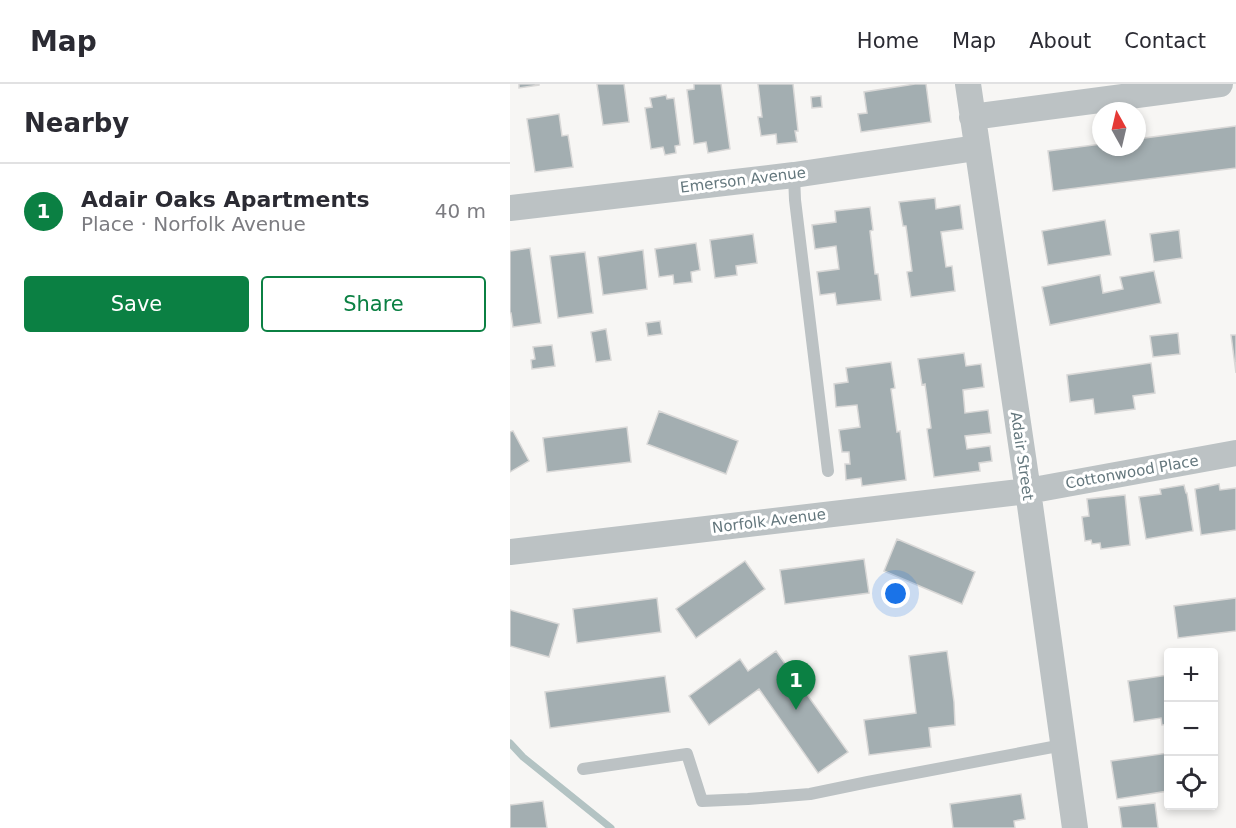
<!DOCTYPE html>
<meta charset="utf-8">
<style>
body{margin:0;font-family:"DejaVu Sans",sans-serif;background:#f7f7f7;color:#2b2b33}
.controls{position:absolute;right:18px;bottom:18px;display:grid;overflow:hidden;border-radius:6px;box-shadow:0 3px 9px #0003}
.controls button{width:54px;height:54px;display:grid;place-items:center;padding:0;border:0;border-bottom:2px solid #e1e1e2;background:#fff;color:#2b2b33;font:30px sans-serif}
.compass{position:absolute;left:582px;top:18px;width:54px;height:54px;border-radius:50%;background:#fff;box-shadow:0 3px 9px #0003;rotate:352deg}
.you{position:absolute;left:386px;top:510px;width:21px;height:21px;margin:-15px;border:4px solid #fff;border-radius:50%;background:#1a73e8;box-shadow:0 0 0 9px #1a73e833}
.badge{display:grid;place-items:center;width:39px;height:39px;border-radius:50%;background:#0b8043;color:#fff;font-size:20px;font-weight:700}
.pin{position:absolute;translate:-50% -50px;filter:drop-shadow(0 2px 3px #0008)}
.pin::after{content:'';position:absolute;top:32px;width:21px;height:18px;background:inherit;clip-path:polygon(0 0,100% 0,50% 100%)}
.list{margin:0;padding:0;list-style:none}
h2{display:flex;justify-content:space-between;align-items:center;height:78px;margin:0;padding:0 24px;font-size:26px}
h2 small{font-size:20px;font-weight:400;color:#7c7c81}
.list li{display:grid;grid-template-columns:39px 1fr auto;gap:18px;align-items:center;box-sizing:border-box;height:96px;padding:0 24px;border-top:2px solid #e1e1e2}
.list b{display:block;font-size:22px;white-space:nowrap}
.list p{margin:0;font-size:20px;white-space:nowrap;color:#7c7c81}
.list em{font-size:20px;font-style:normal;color:#7c7c81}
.actions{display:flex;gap:12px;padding:18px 24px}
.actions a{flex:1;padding:14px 0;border:2px solid #0b8043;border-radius:6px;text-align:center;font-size:21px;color:#0b8043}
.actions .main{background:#0b8043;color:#fff}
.icon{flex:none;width:33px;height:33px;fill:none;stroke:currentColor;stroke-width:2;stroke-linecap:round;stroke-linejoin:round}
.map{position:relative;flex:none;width:726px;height:744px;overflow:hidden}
header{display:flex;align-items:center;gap:36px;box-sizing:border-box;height:84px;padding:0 30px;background:#fff;border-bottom:2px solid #e1e1e2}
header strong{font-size:28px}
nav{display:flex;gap:33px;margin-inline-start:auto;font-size:21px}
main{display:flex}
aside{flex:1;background:#fff}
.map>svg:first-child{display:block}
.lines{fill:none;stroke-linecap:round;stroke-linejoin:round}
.stream{stroke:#b3c3c3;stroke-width:7}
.building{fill:#a3aeb1;stroke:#d9d8d7;stroke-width:1.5}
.lane{stroke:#bcc2c4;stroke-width:12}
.street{stroke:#bcc2c4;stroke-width:26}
.labels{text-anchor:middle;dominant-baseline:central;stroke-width:6;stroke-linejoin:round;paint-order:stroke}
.street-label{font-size:15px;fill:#64777d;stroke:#fff}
</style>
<header>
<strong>Map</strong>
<nav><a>Home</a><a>Map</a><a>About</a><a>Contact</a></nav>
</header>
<main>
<aside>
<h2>Nearby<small></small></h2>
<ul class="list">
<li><span class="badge">1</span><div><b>Adair Oaks Apartments</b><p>Place · Norfolk Avenue</p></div><em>40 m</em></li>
</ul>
<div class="actions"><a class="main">Save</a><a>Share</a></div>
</aside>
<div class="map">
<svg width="726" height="744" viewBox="0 0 726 744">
<rect width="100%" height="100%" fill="#f7f6f4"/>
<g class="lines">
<!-- stream -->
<path class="stream" d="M0,659l13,14 88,71"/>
</g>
<!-- building -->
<path class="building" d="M9,0h20v1l-20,3z
M87,0h27l5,38 -26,3z
M184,0h27l9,65 -22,4 -2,-11 -12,2 -7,-54 7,-1z
M248,0h35l5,47h-3l2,11 -20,2 -1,-10 -15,2 -3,-19h4z
M405,0h11l5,38 -70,10 -3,-18 9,-1 -3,-21z
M156,11l1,4 7,-1 6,47 -5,1 1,7 -11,2 -2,-8 -12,2 -6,-41 7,-1 -2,-9z
M311,12l1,11 -10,1 -1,-11z
M49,30l3,22 6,-1 5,32 -38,5 -8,-53z
M726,42v42l-183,23 -5,-40 53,-7v3h36v-8z
M425,114l1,11 24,-4 3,24 -22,3 5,35 6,-1 3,25 -44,6 -4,-25 5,-1 -6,-45h-3l-4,-24z
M360,123l3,23 -3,1 5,43h3l3,26 -44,5 -2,-12 -15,2 -3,-23 22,-3 -3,-23 -21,3 -3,-24 24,-3 -1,-11z
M595,136l6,35 -63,10 -6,-34z
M669,146l3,28 -28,4 -4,-28z
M243,150l4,29 -21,3 1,9 -22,3 -5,-38z
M186,159l4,27 -9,2 1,10 -18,2 -1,-9 -14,2 -4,-28z
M20,164l11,75 -28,4 -2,-14h-1v-62z
M133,166l4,39 -44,6 -5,-38z
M75,168l8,61 -35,5 -8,-62z
M644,187l7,32 -111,22 -8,-38 58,-12 3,18 20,-4 -3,-12z
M150,237l2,13 -14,2 -2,-13z
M96,245l5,31 -15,2 -5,-30z
M668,249l2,21 -27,3 -3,-21z
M721,251h5v38z
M42,261l3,21 -23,3 -1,-9 4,-1 -2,-12z
M454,269l2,13 15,-2 3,23 -21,3 2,23 23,-3 3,23 -26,3 2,13 23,-3 2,15 -13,2 1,8 -46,6 -7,-48 4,-1 -6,-44 -3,1 -4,-26z
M381,278l4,26 -4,1 6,43 3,-1 6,49 -44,6 -1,-8 -15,2 -1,-16h5l-1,-12h-7l-3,-22 21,-3 -3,-22 -21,2 -2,-23 14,-2 -2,-14z
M641,279l4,30 -22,3 2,13 -40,5 -2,-15 -23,3 -3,-27z
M149,327l79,30 -12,33 -79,-30z
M117,343l4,35 -84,10 -4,-34z
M3,347l16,30 -19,11v-40z
M709,400l1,6 16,-2v42l-35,5 -6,-46z
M674,401l2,8h1l6,38 -47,8 -7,-42 22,-3 -1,-5z
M615,411l5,50 -29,4 -1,-6 -8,1 -1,-4 -6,1 -3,-24 7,-1 -2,-17z
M387,455l78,33 -13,32 -78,-33z
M354,475l5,34 -84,11 -5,-34z
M235,477l20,28 -69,49 -20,-29z
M147,514l4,34 -84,11 -4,-34z
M726,514v33l-58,7 -4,-32z
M0,526l49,14 -10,33 -39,-11z
M266,567l72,101 -30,21 -59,-84 -50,36 -20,-29 51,-37 8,12z
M437,567l7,51 1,23 -26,3 2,19 -62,8 -5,-35 52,-7 -7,-57z
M658,591v49l-6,1 -1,-7 -27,4 -6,-41z
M155,592l5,36 -120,16 -5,-36z
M658,669v38l-51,8 -6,-38z
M511,710l4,25 -11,2 1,7h-62l-3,-24z
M33,717l4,27h-37v-23z
M645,719l3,25h-36l-3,-21z"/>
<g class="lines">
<!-- lane -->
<path class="lane" d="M284,91l1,25 33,271
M73,685l104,-15 15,47 46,-2 62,-5 58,-12 195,-37"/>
<!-- street -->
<path class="street" d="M458,0l60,407 47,337
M462,33l248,-33
M0,124l284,-33 182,-27
M0,468l518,-61 208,-38"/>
</g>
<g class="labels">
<!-- street labels -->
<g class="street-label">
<text transform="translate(233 96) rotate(-7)">Emerson Avenue</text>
<text transform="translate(512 372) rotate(82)">Adair Street</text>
<text transform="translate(622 388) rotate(-10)">Cottonwood Place</text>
<text transform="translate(259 437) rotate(-7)">Norfolk Avenue</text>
</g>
</g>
</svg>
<div class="controls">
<button>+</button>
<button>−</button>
<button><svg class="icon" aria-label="locate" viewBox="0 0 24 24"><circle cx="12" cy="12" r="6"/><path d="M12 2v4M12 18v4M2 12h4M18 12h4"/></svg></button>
</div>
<svg class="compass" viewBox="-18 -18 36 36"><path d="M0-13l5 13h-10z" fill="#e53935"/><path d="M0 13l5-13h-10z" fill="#7c7c81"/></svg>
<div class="you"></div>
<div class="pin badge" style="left:286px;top:626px">1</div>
</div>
</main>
